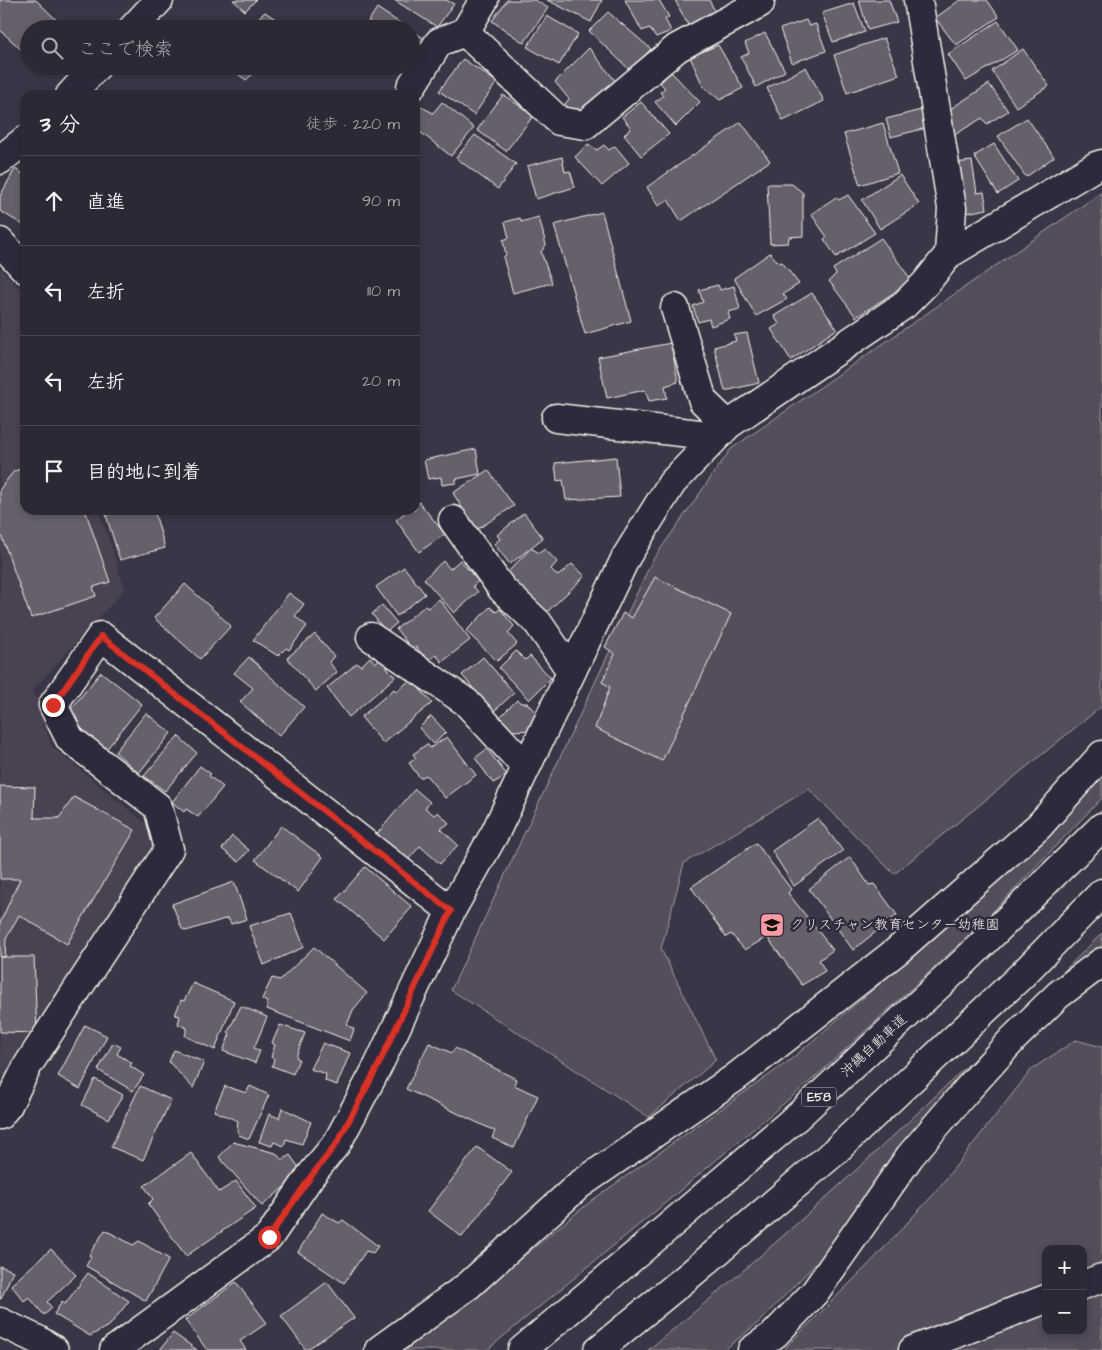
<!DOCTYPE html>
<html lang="ja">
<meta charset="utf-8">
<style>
body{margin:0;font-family:"Architects Daughter","Klee One",sans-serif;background:#383441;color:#f1f3f6}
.controls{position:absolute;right:15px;bottom:15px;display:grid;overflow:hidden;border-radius:10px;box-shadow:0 2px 8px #0003}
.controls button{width:45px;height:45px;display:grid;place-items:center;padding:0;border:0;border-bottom:1px solid #484450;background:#2c2835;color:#f1f3f6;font:25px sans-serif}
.stop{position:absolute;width:15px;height:15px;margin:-11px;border:4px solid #d93025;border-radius:50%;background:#fff}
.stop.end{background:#d93025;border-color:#fff;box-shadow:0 1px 5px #0008}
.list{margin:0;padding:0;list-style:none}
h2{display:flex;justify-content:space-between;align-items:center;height:65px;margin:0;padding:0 20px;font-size:21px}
h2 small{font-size:16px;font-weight:400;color:#a6a6ad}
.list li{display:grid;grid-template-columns:32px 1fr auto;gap:15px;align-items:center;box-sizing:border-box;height:90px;padding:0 20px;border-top:1px solid #484450}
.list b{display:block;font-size:19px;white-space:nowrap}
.list em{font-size:16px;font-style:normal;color:#a6a6ad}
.icon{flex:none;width:28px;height:28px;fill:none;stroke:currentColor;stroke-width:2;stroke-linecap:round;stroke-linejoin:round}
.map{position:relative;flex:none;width:1102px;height:1350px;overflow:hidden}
.search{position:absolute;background:#2c2835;box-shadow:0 2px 8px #0003;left:20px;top:20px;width:400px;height:55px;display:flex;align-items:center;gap:12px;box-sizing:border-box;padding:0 18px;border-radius:28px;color:#a6a6ad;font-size:19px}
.panel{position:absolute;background:#2c2835;box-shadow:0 2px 8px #0003;left:20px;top:90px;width:400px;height:425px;border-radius:15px}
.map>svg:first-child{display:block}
.built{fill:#484352}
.green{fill:#534e5c;stroke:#a4a0a2;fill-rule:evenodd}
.building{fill:#65616c;stroke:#f4f1e8}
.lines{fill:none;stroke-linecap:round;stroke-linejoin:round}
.street-casing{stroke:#f4f1e8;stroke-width:31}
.secondary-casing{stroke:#f4f1e8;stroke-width:31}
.highway-casing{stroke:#f4f1e8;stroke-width:31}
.street{stroke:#2f2a3d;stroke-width:28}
.secondary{stroke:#2f2a3d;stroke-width:28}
.highway{stroke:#2f2a3d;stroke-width:28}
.route{stroke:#d93025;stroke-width:6}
.labels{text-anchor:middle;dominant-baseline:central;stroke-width:5;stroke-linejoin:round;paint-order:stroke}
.shield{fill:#2f2a3d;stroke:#b9b5b5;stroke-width:1}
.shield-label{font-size:12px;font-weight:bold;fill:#f4f1e8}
.poi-label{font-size:14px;fill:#f4f1e8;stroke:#2f2a3d;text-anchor:start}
.street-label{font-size:14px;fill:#f4f1e8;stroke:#2f2a3d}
</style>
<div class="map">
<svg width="1102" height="1350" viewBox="0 0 1102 1350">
<rect width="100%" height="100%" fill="#3b3647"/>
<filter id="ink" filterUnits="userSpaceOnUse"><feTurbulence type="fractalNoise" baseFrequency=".02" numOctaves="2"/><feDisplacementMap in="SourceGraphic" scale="10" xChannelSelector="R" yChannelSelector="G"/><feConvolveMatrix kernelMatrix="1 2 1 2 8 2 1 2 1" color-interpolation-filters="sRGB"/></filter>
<g filter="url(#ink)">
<!-- built -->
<path class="built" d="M0,268l25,26v216h74l26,79 -92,101 18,56 100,82 8,25 -144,224 -15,-2z"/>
<!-- green -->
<path class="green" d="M1102,192v514l-208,168 -85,-85 -125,74 -23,86 55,111 -67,57 -198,-127 201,-429 79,-112z
M1102,773v25l-126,131 -162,149 -156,131 -165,136 -6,5h-82l54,-41 132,-108 198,-140 101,-86 137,-123z
M1102,933v15l-115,105 -159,198 -69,71 -35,28h-76c160,-129 309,-272 454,-417z
M1076,1040l26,7v303h-319l86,-86 65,-70 98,-125zM1046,1249h37v82h-37z"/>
<!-- building -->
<path class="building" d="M0,0h36l30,29h-37v20l-4,4 -25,-23z
M233,0h23l-11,11z
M394,0h52l8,4 -17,23z
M507,0h28l13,8 -24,35 -32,-22z
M547,0h55l-11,22z
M625,0h34l10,17 -4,2 6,12 -15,6 -7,-9 -7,3z
M675,0h34l7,13 -27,14z
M859,0h30l8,22 -29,8z
M960,0h27l12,17 -43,28 -21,-27z
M854,3l11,29 -32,10 -11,-29z
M377,8l32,21h-34l1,-2 -8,-5z
M265,12l16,11 3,-2 8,8h-42l-2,-2z
M608,12l43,37 -21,21 -41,-39z
M547,16l31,18 -19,31 -32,-18z
M806,20l3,6 7,-2 10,27 -34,12 -12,-34z
M998,21l20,29 -52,31 -18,-27z
M411,30l14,9 -14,21z
M765,33l20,38 -29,16 -15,-30 8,-4 -4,-10z
M884,38l15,37 -52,18 -13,-38z
M718,45l25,43 -23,12 -17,-14 -13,-29z
M589,48l28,35 -42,34 -10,-13 4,-5 -14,-17z
M1023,49l26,37 -33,21 -24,-36z
M463,59l34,23 -23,33 -35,-24z
M227,66h35l-16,14z
M806,67l18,34 -41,20 -16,-33z
M671,72l29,30 -24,24 -21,-24 8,-6 -3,-4 5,-4 -5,-5z
M989,84l19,27 -21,13 -5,-6 -34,21 -4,-26z
M503,95l31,20 -28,36 -29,-21z
M442,102l32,26 -23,28 -36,-28v-15l5,-7 13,7z
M641,102l28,32 -28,22 -17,-21 7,-7 -9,-11z
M921,110l5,18 -35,9 -5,-18z
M1027,118l27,39 -28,20 -28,-41z
M741,122l29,39 -89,60 -13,-21 -10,6 -11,-19z
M883,123l15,50 -38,12 -16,-51z
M475,135l41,29 -18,25 -42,-31z
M588,144l9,6 7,-5 5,5 6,-4 14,17 -27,23 -27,-29z
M994,144l24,37 -20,13 -24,-38z
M562,157l3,15 5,-1 5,16 -39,12 -9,-33z
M972,161l5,32 7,-1 3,17 -26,5 -6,-51z
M15,169l10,6v51l-25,-15v-15z
M900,175l19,29 -39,25 -18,-29z
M767,184h25l11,9v43l-14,1 -1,6 -18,1z
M848,195l27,38 -39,24 -12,-18 3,-2 -16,-23 25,-17 3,3z
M602,212l29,109 -46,13 -31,-109z
M539,217l7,28 -5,7 11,31 -39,10 -10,-36 3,-2 -3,-15 6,-2 -4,-16 15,-4 1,4z
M881,238l31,43 -56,36 -27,-36 7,-7 -3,-5z
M770,253l9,10 3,-1 17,22 -16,10 4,5 -31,17 -22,-38z
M718,285l2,5 14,-4 6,23 -12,3 2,7 -19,7 -2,-7 -11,3 -5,-16 10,-4 -4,-12z
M812,293l25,36 -46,31 -20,-31 8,-5 -5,-8z
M747,333l12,50 -34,8 -11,-44 22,-6 -2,-6z
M671,343l7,39 -13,4 2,12 -18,3 -4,-11 -38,8 -9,-41z
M476,449l4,25 -24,5v4l-14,2 -1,-8 -13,2 -4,-19z
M616,457l4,40 -54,3 -3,-20 -6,1 -2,-18z
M25,468v42h60l25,72 -17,5 3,9 -65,22 -31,-86v-43l14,-18z
M488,470l26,36 -38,24 -23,-37z
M419,502l26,32 -26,18 -23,-32 12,-10h7v-5z
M125,510h29l11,38 -45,12 -14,-45z
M524,513l19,25 -33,26 -16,-20 6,-5 -3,-4z
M531,548l8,5 6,-4 12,13 -6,7 7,7 14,-12 13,12 -40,38 -38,-41z
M460,560l18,21 -5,5 5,6 -24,21 -30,-34 19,-18 7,8z
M404,567l21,27 -28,22 -21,-29z
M655,577l76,37 -69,147 -67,-33 15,-41 -8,-5 13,-28 -10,-7 18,-34 9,5z
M185,584l46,42 -31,33 -46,-41z
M289,593l15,11 -9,12 12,10 -18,24 -3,-2 -8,8 -25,-16z
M439,599l31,41 -28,22 -6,-7 -8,6 -12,-14 -3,3 -17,-21 29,-23 3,2z
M382,605l15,18 -11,9 -14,-18z
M490,607l6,5 4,-3 14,17 -6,7 9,11 -20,17 -31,-30z
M315,634l19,22 -5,6 8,10 -21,19 -29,-33z
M516,651l9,9 5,-4 21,22 -22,22 -30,-32z
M249,657l55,50 -25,29 -39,-34 13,-14 -19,-15z
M370,657l5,6 5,-4 15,18 -46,40 -22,-29 30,-25 4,3z
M483,657l31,36 -21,19 -31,-37z
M101,672l41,32 -36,46 -40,-35z
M411,679l21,24 -49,40 -22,-26 33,-28 2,3z
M517,700l4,3h6l12,13 -8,14 -20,1 -11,-14z
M146,713l25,20 -32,40 -24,-21z
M431,716l15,16 -12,12 -15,-16z
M178,736l19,17 -32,38 -21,-15z
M447,737l29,38 -31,23 -19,-23 -6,3 -11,-15 7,-5 -3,-4 14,-10 3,4z
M487,749l20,26 -14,8 -18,-25z
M200,766l11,8 -2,2 14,11 -25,30 -12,-8 -2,3 -12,-10z
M0,786l35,1 -1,31h25l15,-21 61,33 -68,114 -48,-29 -13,24 -1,18h-5v-34l20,-44h-20z
M415,789l15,13 -5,6 9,7 4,-3 11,11 -8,6 17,16 -18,19 -20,-18 -13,15 -31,-26z
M818,818l25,33 -49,35 -22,-35z
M281,826l42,31 -25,35 -43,-32z
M232,836l17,14 -10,12 -17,-13z
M756,843l35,46 -3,4 45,57 -14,10 6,11 -23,14 -35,-48 -22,13 -14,-16 -5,3 -35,-50z
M850,857l19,28 5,-1 23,31 -44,35 -44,-61z
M365,867l47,40 -28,32 -47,-40z
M234,882l13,37 -16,5 -3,-6 -42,13 -4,-2 -10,-25z
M291,913l13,34 -40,18 -15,-39z
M314,947l53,46 -14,17 -6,15 7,4 -4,12 -83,-32v-7l-5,-3 10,-21 8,2z
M0,957h34l3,76 -37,-1z
M193,983l41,18 -19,49 -30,-14 2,-8 -9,-4 2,-8 -5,-1 6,-15 3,1z
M241,1006l26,11 -13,31 6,3 -5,12 -32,-12 7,-17 -2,-2z
M85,1025l22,11 -27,53 -22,-13z
M280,1025l25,8 -9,24 3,2 -6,15 -21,-8 2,-7 -3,-2 4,-12 -3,-2z
M113,1043l8,4 -4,7 15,9 -2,3 14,9 -11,16 -35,-21z
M323,1043l27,10 -13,32 -12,-4 1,-7 -16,-5z
M429,1043l23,10 3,-5 61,31 -2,6 24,11 -24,52 -22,-10 3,-7 -89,-42z
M174,1050l30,12 -11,26 -24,-26z
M95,1079l28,16 -14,24 -27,-14z
M140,1086l31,14 -28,60 -32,-13z
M225,1086l21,7 4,-7 19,9 -20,44 -10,-4 -2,-5 1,-9 -24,-10z
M282,1108l29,14 -9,22 -16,-5 -2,7 -10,-4 -2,4 -13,-4 10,-28 10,4z
M233,1142l43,11 6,7 8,-5 12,17 -40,34 -43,-49z
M477,1147l35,25 -50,65 -34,-26z
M191,1153l28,39 17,-11 20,27 -70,48 -38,-52 5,-5 -9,-13z
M322,1213l17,10 4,-3 35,26 -5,7 -7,-2 -22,32 -46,-31z
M105,1230l28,15 6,-4 30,18 -23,42 -60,-35 5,-9 -2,-2z
M51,1249l25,26 -29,27 5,6 -8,7 -15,-18 -5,4 -13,-16z
M0,1266l13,5 -12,28h-1z
M88,1273l41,28 -19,24 -20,11 -36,-22 8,-12 3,2z
M236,1282l31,41 -27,18 6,9h-39l-22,-30z
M327,1282l27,36 -48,32 -25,-34z
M173,1333l24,17h-37z"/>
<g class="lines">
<defs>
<path id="street" d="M918,0l34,208 -3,46
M465,32l94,89 26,4 92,-77 83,-45v-3
M411,87l28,-45 26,-10 19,-32
M0,242l25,27
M675,308l28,93 25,24
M556,418l161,18
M453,520l49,69 36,34 33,48
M371,637l95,65 60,65
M0,1115l8,-10 20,-40 141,-216 -11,-42 -88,-68 -17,-34 48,-69 350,275
M1083,1285l19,-7
M114,1350l155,-113 42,-62 26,-32 41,-77 73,-155 45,-80 130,-274 46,-74 56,-58 176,-120 21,-21 24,-30 147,-88 6,-2
M379,1350l90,-65 110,-100 157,-108 162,-127 141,-124 63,-71
M752,1350l23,-16 40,-42 95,-136 56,-65 47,-52 45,-44 44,-33
M913,1350l133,-51"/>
<path id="secondary" d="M132,29l27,-29
M70,95l27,-29
M0,160l25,-20
M0,1322l38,18 16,10"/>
<path id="highway" d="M522,1350l118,-99 158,-135 168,-156 136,-133
M598,1350l93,-76 141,-120 190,-179 80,-82"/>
</defs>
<!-- street casing -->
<use href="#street" class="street-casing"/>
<!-- secondary casing -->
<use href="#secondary" class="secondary-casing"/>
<!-- highway casing -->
<use href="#highway" class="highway-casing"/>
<!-- street -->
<use href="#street" class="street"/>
<!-- secondary -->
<use href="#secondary" class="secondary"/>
<!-- highway -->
<use href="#highway" class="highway"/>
</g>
</g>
<g class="lines" filter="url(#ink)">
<!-- route -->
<path class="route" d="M53,705l48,-69 350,275 -73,155 -41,77 -25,32 -43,62"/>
</g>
<!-- icons -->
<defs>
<symbol id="school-square" viewBox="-11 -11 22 22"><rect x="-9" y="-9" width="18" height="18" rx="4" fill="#ff9aa2" stroke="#2f2a3d"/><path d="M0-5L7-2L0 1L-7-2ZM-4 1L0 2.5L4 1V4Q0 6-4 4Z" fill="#111"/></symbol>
</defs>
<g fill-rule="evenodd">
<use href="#school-square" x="758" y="911" width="28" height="28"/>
</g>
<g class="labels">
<!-- shield labels -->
<rect class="shield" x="801.5" y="1087.5" width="35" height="19" rx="4"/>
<g class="shield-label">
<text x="819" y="1097">E58</text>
</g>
<!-- poi labels -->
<g class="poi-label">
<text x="790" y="925">クリスチャン教育センター幼稚園</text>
</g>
<!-- street labels -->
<g class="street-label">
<text transform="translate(874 1046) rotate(-43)">沖縄自動車道</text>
</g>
</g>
</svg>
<div class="controls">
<button>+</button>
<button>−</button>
</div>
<div class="stop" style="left:269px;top:1237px"></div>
<div class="stop end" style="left:53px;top:705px"></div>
<div class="search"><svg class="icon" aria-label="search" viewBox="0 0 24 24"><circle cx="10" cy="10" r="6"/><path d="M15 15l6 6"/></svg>ここで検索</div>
<section class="panel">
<h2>3 分<small>徒歩 · 220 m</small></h2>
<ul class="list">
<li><svg class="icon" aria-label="ahead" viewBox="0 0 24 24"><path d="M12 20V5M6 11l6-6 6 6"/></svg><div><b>直進</b></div><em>90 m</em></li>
<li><svg class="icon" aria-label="left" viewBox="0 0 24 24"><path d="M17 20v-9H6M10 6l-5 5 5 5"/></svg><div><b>左折</b></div><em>110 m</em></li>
<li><svg class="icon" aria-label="left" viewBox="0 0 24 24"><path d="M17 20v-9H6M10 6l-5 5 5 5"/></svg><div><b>左折</b></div><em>20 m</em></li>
<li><svg class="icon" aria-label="arrive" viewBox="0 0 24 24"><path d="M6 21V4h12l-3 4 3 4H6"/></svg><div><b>目的地に到着</b></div></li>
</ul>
</section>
</div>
